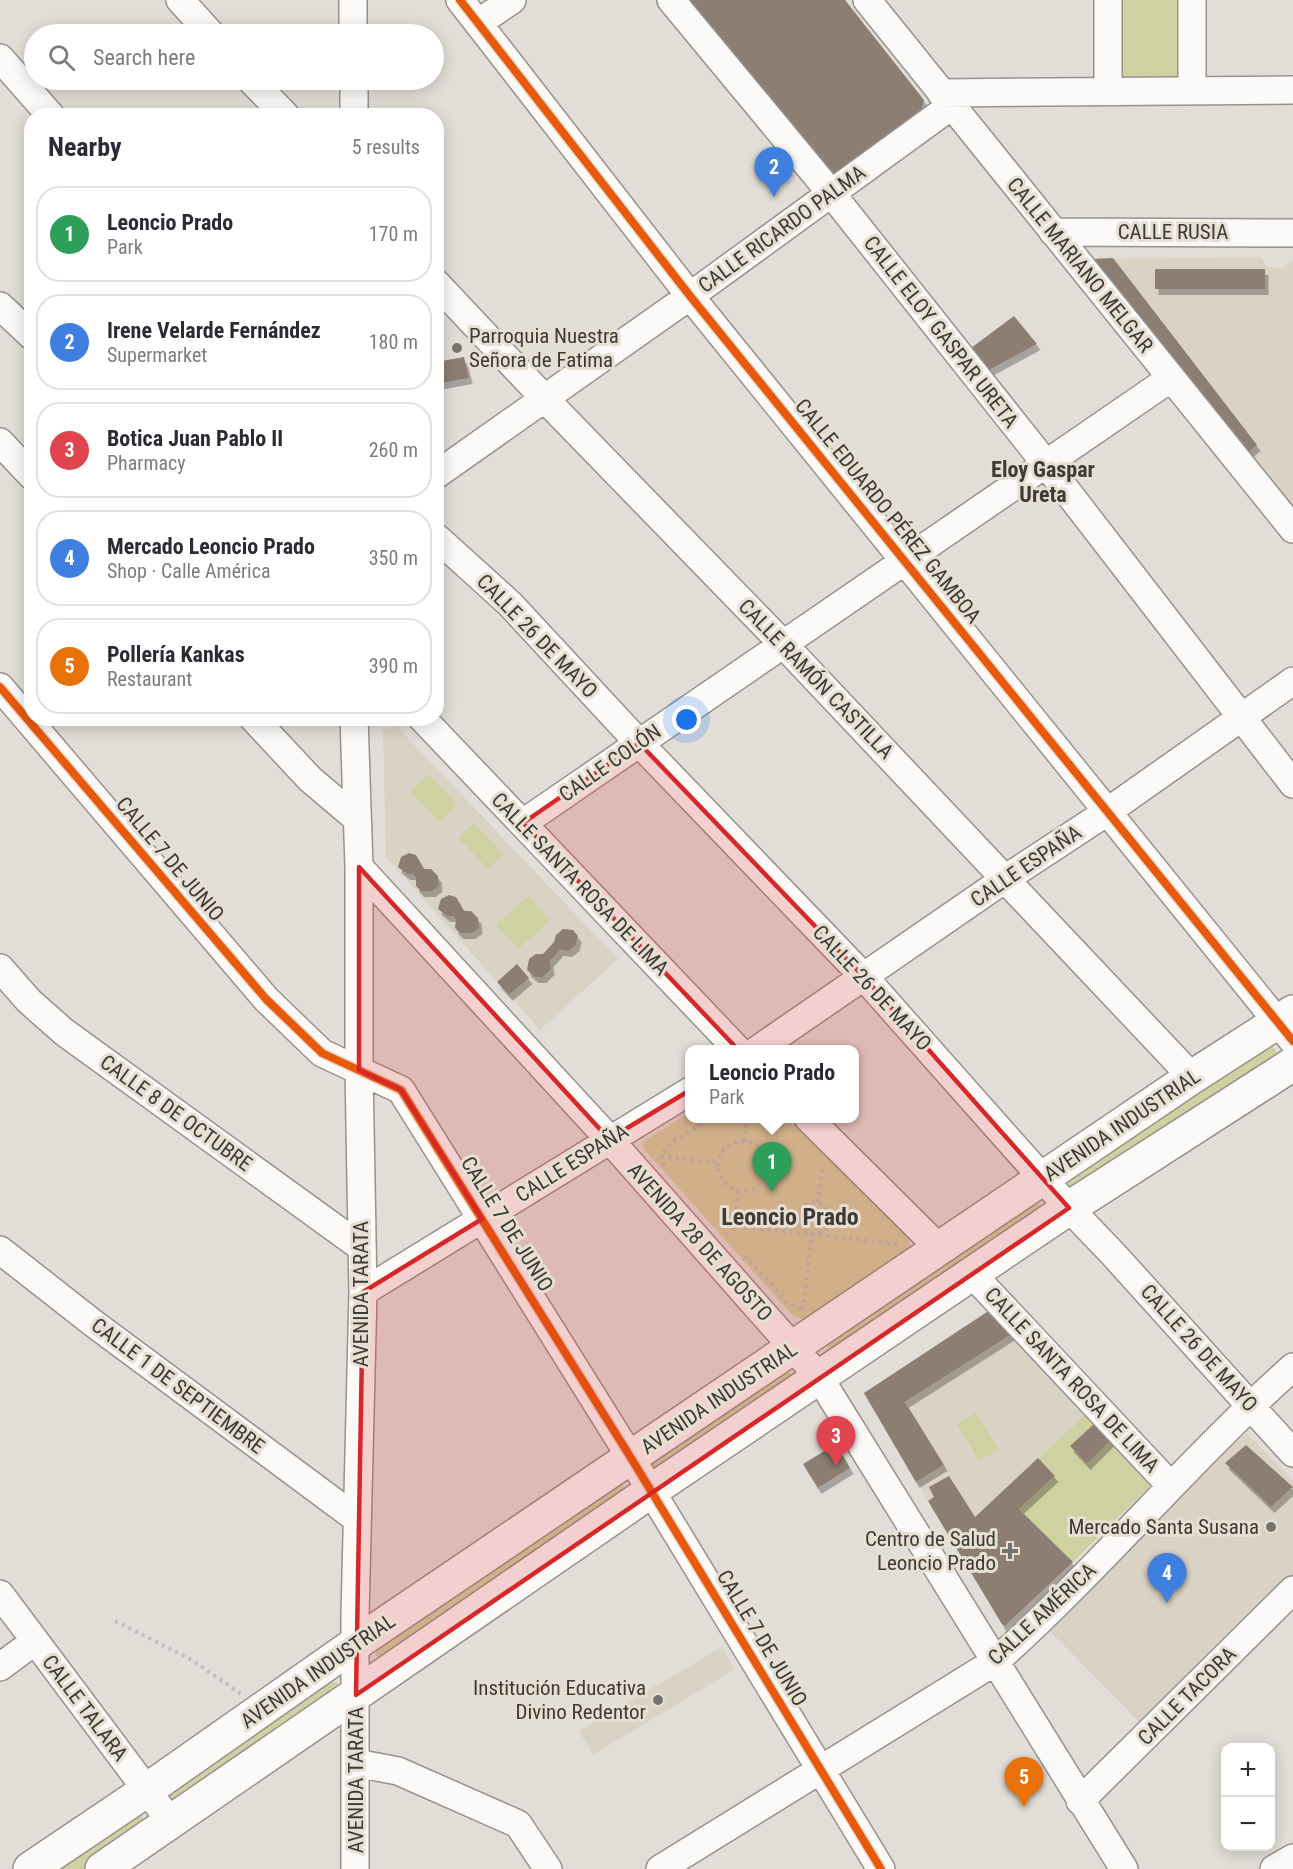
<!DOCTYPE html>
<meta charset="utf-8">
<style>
body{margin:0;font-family:"Roboto Condensed",sans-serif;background:#f7f7f7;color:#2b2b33}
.controls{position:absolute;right:18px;bottom:18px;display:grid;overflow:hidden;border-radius:12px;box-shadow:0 3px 15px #0003}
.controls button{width:54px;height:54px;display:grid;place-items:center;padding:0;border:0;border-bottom:2px solid #e1e1e2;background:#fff;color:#2b2b33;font:30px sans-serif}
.you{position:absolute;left:687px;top:720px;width:21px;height:21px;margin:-15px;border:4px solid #fff;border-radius:50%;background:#1a73e8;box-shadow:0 0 0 9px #1a73e833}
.badge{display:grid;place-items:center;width:39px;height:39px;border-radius:50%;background:#111827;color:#fff;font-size:20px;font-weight:700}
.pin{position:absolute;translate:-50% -50px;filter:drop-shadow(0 2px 3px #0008)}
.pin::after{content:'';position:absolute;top:32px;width:21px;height:18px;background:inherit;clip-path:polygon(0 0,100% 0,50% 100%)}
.popup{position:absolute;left:685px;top:1045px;width:174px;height:78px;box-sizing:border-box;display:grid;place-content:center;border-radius:12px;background:#fff;filter:drop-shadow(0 2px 4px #0005);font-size:20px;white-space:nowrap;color:#7c7c81}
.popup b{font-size:22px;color:#2b2b33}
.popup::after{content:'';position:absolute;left:50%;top:100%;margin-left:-12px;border:12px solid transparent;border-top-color:#fff}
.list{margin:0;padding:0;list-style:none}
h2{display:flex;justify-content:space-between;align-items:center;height:78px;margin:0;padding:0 24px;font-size:26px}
h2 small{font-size:20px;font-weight:400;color:#7c7c81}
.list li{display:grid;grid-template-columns:39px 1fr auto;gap:18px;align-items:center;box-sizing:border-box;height:96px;margin:0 12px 12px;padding:0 12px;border:2px solid #e1e1e2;border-radius:24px}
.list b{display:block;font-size:22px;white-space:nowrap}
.list p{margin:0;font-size:20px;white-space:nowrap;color:#7c7c81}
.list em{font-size:20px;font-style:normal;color:#7c7c81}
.icon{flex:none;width:33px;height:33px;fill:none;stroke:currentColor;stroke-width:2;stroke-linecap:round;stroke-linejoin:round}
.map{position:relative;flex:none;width:1293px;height:1869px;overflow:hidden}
.search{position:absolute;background:#fff;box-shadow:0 3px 15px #0003;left:24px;top:24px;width:420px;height:66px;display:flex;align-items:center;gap:15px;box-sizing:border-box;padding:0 21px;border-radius:33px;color:#7c7c81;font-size:22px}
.panel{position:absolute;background:#fff;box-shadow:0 3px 15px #0003;left:24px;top:108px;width:420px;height:618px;border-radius:24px}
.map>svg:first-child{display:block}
.built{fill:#dad2c5}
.green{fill:#d0d1a2}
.building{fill:#8c7e73;filter:url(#shadow)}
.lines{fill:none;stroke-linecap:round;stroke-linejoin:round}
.minor-casing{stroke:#96938d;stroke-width:30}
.major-casing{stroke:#96938d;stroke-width:36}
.path{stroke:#c0bebc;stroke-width:4;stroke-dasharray:3 4.5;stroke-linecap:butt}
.minor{stroke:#fbfaf9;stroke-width:27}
.major{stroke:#fbfaf9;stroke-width:33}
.cycleway-casing{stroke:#e7dfd2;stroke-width:11}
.cycleway{stroke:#e8590c;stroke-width:8}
.marked{fill:#d62828;fill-opacity:0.2;stroke:#d62828;stroke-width:4.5;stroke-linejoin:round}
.poi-dot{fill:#77736e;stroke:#e7dfd2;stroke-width:2}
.labels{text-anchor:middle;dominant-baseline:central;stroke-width:6;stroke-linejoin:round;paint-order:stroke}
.street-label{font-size:21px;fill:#3e3a35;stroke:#e7dfd2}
.poi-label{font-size:21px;fill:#3e3a35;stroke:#e7dfd2;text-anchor:end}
.neighbourhood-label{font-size:22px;font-weight:bold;fill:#3e3a35;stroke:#e7dfd2}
.quarter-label{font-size:24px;font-weight:bold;fill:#3e3a35;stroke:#e7dfd2}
</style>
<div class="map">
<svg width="1293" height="1869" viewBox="0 0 1293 1869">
<defs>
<filter id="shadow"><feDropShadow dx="3.5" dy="6" stdDeviation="0" flood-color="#0004"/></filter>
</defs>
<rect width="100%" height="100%" fill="#e2ded7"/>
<!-- built -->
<path class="built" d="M1260,257l8,10 15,1 10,-8v267l-202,-268z
M397,727l221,232 -78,71 -154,-173 -3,-127z
M990,1310l97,103 -136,126 -87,-146z
M1247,1433l46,47v99l-151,146 -93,-95 126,-135z
M722,1647l13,22 -142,86 -14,-24z"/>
<!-- green -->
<path class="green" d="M1114,0h69v80l-58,6 -10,-10z
M429,774l28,31 -18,17 -29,-31z
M474,823l30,31 -16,15 -30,-31z
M528,896l23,24 -33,29 -22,-24z
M1272,1045l6,10 -201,140 -14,-10 5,-11 196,-128z
M689,1113l1,5 97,1 121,118 2,8 -2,9 -97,64 -9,1 -10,-4 -149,-167v-5l4,-4z
M1037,1201l5,8 -210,144 -7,-10z
M781,1369l8,2 5,7 -137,100 -11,-18z
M976,1413l23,37 -20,11 -22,-37z
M1087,1413l65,71 -79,78 -71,-70z
M616,1482l6,2 6,8 -248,169 -4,-6v-9z
M327,1681l10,2 2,7 -165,111 -7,-9z
M139,1813l7,9 -1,5 -62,42h-32z"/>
<!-- building -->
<path class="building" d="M689,0h156l79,100 -3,12 -85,63h-8z
M1113,258l144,187 -18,15 -148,-201z
M1155,269h110v20h-110z
M1014,316l23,28 -55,30 -15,-23z
M464,357l5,21 -33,6v-22z
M409,853l7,2 8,14h7l7,7 1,10 -7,5h-11l-5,-5v-8l-3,-4h-6l-9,-7 3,-10z
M449,895l7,2 8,14h7l7,7 1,10 -7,5h-12l-5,-5 1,-8 -3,-4h-6l-9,-7 3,-10z
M563,929l10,1 5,6 -2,9 -7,6 -9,-1 -10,11 1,8 -8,8h-8l-8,-7 2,-11 7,-5h7l11,-12 2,-7z
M517,964l12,14 -20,17 -12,-13z
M990,1310l22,24 -107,68 39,63 -28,17 -52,-89z
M1095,1423l16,17 -24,24 -17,-18z
M836,1444l14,24 -32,20 -15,-24z
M1246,1445l47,42 -22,20 -46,-44z
M1038,1458l17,18 -36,33 54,53 -68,64 -3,-2 -74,-123 6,-4 -5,-10 20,-11 26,41z"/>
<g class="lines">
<defs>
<path id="minor" d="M180,0l31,34
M353,0v34
M460,0l230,296 603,745
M671,0l160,193 215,271 247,320
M867,0l426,529
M1108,0v90
M1192,0v90
M478,23l34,-23
M0,58l51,58
M251,80l35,36
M354,80v36
M941,93l352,-3
M1053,232l240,1
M436,283l109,116 238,245 409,433
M0,306l32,30
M0,442l32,34
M436,475l254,-179 261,-190
M436,537l74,67 129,139 225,234 205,231 45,47 179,198
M0,687l266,312 56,54 79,37 230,368 250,411
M253,718l57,61 46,39
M354,718l5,149v203l4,222 -8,323v254
M422,718l316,332
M523,823l648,-445
M359,867l250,272 210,238 305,492
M0,968l29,33 35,31 297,215
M757,1050l248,-171 102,-67 186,-131
M808,1118l131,130
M0,1250l93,73 264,196
M973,1275l197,210
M363,1292l327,-201
M0,1594l170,227
M0,1667l35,-26
M356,1763l42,8 120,53 30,45
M1080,1801l213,-211
M660,1869l336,-208c104,-93 193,-201 297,-294
M1274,1869l19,-11"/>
<path id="major" d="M30,1869l117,-79 208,-146 837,-567 101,-65
M102,1869l549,-378 418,-283 224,-144"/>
</defs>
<!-- minor casing -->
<use href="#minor" class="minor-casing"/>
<!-- major casing -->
<use href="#major" class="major-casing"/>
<!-- path -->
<path class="path" d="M776,1118l11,11
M718 1166a25 25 0 1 1 50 0a25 25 0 1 1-50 0Z
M745,1142l2,-24
M661,1156l57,7
M664,1166l-3,-10 7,-11 44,-27
M738,1191l-3,35 164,18
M798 1218a16 16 0 1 1 32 0a16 16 0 1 1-32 0Z
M818,1202l5,-37
M726,1235l9,-9
M745,1256l43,47 14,7
M803,1310l9,-76
M115,1621l77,39 49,34"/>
<!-- minor -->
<use href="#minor" class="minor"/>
<!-- major -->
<use href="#major" class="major"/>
<defs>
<path id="cycleway" d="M460,0l230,296 603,745
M0,687l266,312 56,54 79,37 230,368 250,411"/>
</defs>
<!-- cycleway casing -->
<use href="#cycleway" class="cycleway-casing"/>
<!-- cycleway -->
<use href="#cycleway" class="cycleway"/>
</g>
<!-- marked area -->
<path class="marked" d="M639,743l225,234 205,231 -713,487 7,-403 119,-73 -81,-129 -42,-20v-203l250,272 136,-82 -222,-234z"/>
<!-- markers -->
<g class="poi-dot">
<circle cx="457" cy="348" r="6"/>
<circle cx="1271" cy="1527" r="6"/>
<path d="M1007 1542h6v6h6v6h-6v6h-6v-6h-6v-6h6z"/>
<circle cx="658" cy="1700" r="6"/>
</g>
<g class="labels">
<!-- street labels -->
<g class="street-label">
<text transform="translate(782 229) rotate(-36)">CALLE RICARDO PALMA</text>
<text x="1173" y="232">CALLE RUSIA</text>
<text transform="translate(1080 265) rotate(51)">CALLE MARIANO MELGAR</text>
<text transform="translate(941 332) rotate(52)">CALLE ELOY GASPAR URETA</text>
<text transform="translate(888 511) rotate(51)">CALLE EDUARDO PÉREZ GAMBOA</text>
<text transform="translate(537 636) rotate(46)">CALLE 26 DE MAYO</text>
<text transform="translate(816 679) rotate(46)">CALLE RAMÓN CASTILLA</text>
<text transform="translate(610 763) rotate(-35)">CALLE COLÓN</text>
<text transform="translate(170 859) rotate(50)">CALLE 7 DE JUNIO</text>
<text transform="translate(1026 866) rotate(-34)">CALLE ESPAÑA</text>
<text transform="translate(580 884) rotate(46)">CALLE SANTA ROSA DE LIMA</text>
<text transform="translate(872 988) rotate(47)">CALLE 26 DE MAYO</text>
<text transform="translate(176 1113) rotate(36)">CALLE 8 DE OCTUBRE</text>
<text transform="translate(1122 1125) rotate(-34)">AVENIDA INDUSTRIAL</text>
<text transform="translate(572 1163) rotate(-32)">CALLE ESPAÑA</text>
<text transform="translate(507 1224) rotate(58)">CALLE 7 DE JUNIO</text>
<text transform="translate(700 1242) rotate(48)">AVENIDA 28 DE AGOSTO</text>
<text transform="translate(361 1294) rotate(-90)">AVENIDA TARATA</text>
<text transform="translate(1199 1348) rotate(48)">CALLE 26 DE MAYO</text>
<text transform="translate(1072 1380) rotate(47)">CALLE SANTA ROSA DE LIMA</text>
<text transform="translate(178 1386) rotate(37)">CALLE 1 DE SEPTIEMBRE</text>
<text transform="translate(719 1398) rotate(-34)">AVENIDA INDUSTRIAL</text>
<text transform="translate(1042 1614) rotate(-43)">CALLE AMÉRICA</text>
<text transform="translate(762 1638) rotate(59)">CALLE 7 DE JUNIO</text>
<text transform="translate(318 1671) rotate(-35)">AVENIDA INDUSTRIAL</text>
<text transform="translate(1187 1696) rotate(-45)">CALLE TACORA</text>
<text transform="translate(85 1708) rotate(53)">CALLE TALARA</text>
<text transform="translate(356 1780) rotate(-90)">AVENIDA TARATA</text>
</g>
<!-- poi labels -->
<g class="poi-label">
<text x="469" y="336" text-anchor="start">Parroquia Nuestra<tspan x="469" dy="24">Señora de Fatima</tspan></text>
<text x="1259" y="1527">Mercado Santa Susana</text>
<text x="996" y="1539">Centro de Salud<tspan x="996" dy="24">Leoncio Prado</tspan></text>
<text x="646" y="1688">Institución Educativa<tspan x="646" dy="24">Divino Redentor</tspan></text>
</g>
<!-- neighbourhood labels -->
<g class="neighbourhood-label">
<text x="1043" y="469">Eloy Gaspar<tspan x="1043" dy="25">Ureta</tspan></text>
</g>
<!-- quarter labels -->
<g class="quarter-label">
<text x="790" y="1217">Leoncio Prado</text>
</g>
</g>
</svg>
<div class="controls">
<button>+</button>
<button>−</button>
</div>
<div class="you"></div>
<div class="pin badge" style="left:772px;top:1192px;background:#2e9e5b">1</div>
<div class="popup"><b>Leoncio Prado</b>Park</div>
<div class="pin badge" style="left:774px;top:197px;background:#3f7fe0">2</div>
<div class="pin badge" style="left:836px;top:1466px;background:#e0444e">3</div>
<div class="pin badge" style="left:1167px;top:1603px;background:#3f7fe0">4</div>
<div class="pin badge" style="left:1024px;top:1807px;background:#e8710a">5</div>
<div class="search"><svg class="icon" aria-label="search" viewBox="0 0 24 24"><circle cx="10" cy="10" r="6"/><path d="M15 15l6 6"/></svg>Search here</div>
<section class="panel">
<h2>Nearby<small>5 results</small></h2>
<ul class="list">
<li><span class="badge" style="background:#2e9e5b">1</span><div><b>Leoncio Prado</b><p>Park</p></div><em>170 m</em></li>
<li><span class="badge" style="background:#3f7fe0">2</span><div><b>Irene Velarde Fernández</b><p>Supermarket</p></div><em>180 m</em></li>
<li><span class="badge" style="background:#e0444e">3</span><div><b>Botica Juan Pablo II</b><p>Pharmacy</p></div><em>260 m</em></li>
<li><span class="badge" style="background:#3f7fe0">4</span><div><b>Mercado Leoncio Prado</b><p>Shop · Calle América</p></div><em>350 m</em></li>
<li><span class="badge" style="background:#e8710a">5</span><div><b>Pollería Kankas</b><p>Restaurant</p></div><em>390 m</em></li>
</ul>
</section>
</div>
